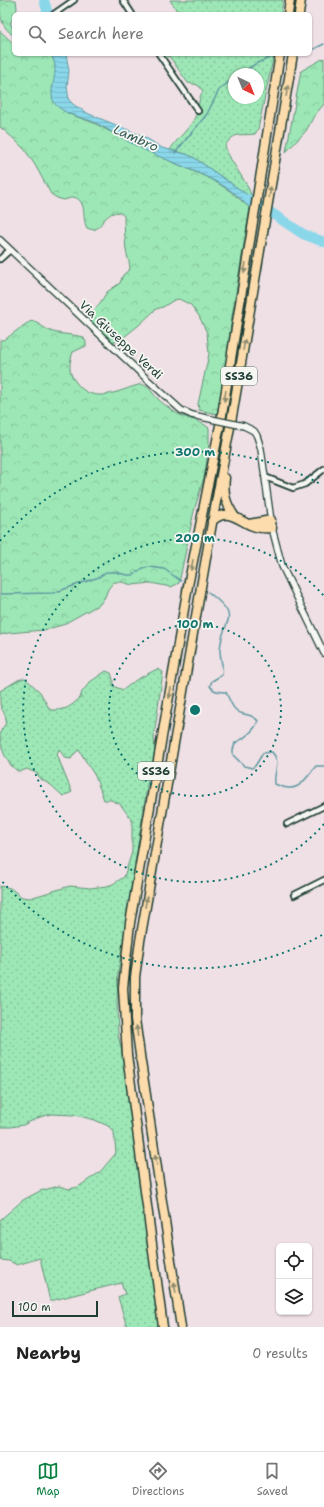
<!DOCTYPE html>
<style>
body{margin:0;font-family:"Shantell Sans",sans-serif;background:#f6f6f6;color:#222}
.controls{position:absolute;right:12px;bottom:12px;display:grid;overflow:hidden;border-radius:6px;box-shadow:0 1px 3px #0004}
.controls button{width:36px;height:36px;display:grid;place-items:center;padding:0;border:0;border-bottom:1px solid #e0e0e0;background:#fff;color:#222;font:20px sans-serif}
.compass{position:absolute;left:228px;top:68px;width:36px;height:36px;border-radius:50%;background:#fff;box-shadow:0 1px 3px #0004;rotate:137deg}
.scale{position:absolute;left:12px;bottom:10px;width:86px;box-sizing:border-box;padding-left:4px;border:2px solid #1f3d34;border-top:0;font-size:11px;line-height:14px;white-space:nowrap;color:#1f3d34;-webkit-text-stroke:3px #f6f6f2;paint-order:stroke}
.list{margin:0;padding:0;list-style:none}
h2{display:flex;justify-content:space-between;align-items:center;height:52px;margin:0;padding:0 16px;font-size:17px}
h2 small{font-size:13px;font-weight:400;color:#767676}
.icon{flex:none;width:22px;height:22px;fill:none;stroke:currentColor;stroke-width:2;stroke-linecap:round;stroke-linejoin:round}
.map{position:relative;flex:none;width:324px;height:1327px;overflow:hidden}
.search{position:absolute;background:#fff;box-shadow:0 1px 3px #0004;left:12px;right:12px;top:12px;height:44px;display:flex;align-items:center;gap:10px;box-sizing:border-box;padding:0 14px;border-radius:6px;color:#767676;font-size:15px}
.sheet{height:124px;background:#fff}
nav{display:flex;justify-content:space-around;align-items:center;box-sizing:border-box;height:56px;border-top:1px solid #e0e0e0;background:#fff;font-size:11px;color:#767676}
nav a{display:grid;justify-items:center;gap:2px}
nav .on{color:#0b8043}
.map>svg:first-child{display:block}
.grass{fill:url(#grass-dots);stroke:#5e9275;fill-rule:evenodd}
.forest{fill:url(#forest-crowns);stroke:#5e9275}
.water{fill:url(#water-rules);stroke:#5f99a1}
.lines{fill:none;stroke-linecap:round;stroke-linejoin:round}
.stream{stroke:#5f99a1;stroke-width:1.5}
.river{stroke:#8ad7ea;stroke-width:10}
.minor-casing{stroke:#1f3d34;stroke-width:8}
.tertiary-casing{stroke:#1f3d34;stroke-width:8}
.trunk-casing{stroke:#1f3d34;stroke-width:11}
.minor{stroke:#f6f6f2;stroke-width:4.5}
.tertiary{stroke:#f6f6f2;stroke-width:5.5}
.trunk{stroke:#fcdcac;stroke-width:8}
.tertiary-bridge-casing{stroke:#1f3d34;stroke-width:8;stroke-linecap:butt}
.tertiary-bridge{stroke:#f6f6f2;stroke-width:5.5}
.oneway{fill:#8e8c70}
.ring{fill:none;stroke:#0f766e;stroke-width:2;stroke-dasharray:2 4}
.labels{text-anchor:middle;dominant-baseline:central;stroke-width:3.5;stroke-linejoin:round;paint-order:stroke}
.shield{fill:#f6f6f2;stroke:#60746d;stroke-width:1}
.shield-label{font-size:11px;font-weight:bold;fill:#1f3d34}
.street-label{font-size:12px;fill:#1f3d34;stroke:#f6f6f2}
.water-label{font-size:13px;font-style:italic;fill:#345c58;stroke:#f6f6f2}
.centre{fill:#0f766e;stroke:#f6f6f2;stroke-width:2}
.ring-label{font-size:12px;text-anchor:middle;font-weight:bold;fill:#0f766e;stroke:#f6f6f2;stroke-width:3.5;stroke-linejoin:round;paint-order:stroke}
</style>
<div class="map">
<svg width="324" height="1327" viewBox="0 0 324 1327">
<defs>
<pattern id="grass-dots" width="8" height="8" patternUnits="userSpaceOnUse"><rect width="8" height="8" fill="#9de7b6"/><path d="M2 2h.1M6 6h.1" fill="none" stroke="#87c79d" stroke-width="1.8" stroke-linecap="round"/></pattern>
<pattern id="forest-crowns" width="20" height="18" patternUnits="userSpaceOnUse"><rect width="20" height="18" fill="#9de7b6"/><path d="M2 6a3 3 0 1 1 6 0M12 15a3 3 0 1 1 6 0" fill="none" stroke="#87c79d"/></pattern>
<pattern id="water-rules" width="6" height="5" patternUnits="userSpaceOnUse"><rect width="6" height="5" fill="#8ad7ea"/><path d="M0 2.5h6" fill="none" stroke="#77b9c9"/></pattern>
</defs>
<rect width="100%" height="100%" fill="#efe0e5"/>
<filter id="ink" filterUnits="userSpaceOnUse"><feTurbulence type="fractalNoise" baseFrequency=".025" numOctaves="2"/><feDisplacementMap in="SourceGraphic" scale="8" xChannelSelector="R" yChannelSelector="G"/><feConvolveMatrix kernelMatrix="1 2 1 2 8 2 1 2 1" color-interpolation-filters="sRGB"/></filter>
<g filter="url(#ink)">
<!-- grass -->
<path class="grass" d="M170,0h113l-2,14h-102z
M162,54h112l-16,75 -3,5c-16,2 -20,-3 -30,12 6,19 23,35 27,52l-59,-41 -7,-3 -16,-4c8,-13 20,-21 26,-35 4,-8 1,-15 7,-24l-5,-6 -10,-2 -19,-27 -4,2zM234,74h24v24h-24z
M157,669l6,3 -9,64 1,18 -6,20 -31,200 -1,29 1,31 5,23 36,270h-32l-9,-30 7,-3 -4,-11 -71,18 -10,-43 -23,7 -8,-4 -9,-1v-40l23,-20 17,-9 19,-5 10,3 9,-2 22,-15 16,-19 -2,-21 -6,-6 -13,-6 -20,-5 -24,-1 -11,3 -17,8 -12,2h-11v-241l10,2 12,9 8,1 40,-12 20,2 17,-2 6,-2 11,-7 8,-25v-32l-12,-16 -9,-4h-7l-9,-24 -16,-26 -4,3 -4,6 -6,-1 -6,-9 -2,5 7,19 8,19 -9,4 -12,-11 -9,-5 -6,-7 -9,-4 -8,3c-13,-8 -19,-24 -19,-39 1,-4 5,-7 6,-11 1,-7 -5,-12 -6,-18 0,-4 0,-9 0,-13l18,-11 7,-2 15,14 10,18h8l9,-2 6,-4 7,-6 2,-6 8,-10 16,-11 5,2 2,7v6l10,4 13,-10z"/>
<!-- forest -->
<path class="forest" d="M0,0h16l1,8 -1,6h-2v4l-4,5 4,7v6c-14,-11 -14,-19 -14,-36z
M0,31l14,13v10h36c9,10 5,27 2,39l17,21 25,9 53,28 64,28 19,12 20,17 -18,108 -7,55 -8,43 -18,-4 -1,-6 11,-50 -2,-21 -8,-17 -8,-11 -12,-6 -5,1 -11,7 -7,2 -17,16 -20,16 -11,2 -23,-22 15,-18 7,-11 13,-9 3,-8 7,-6c0,-7 -3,-12 -4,-19 -1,-12 -2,-23 -2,-34 -5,-7 -14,-3 -19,3 -6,6 -7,14 -18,9 -6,-11 1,-26 -13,-31l-10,3 -7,-2 -6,-4 -16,-29 -10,-15 -12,-12 -13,-11z
M324,58v46l-10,12 -8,15 -20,21 15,-81z
M32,321c8,2 13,9 21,11 10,3 20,2 30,5l3,5v4l-13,6c-4,11 -5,20 2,29 18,26 43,9 67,3 10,5 9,8 16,15 4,4 10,8 15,12 11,8 26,8 36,17v16l-4,30 -11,37 -15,72 -8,4 -20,-4 -19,2 -10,-3h-8l-6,7 -3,8 -5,7 -38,21 -18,5 -36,3 -8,2v-295h3c10,-5 20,-16 29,-19z"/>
<!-- water -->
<path class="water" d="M50,54h16l3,17 -2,16 2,13 5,5 15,9 54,22 19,12 24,6 7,3 59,41 -2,10c-6,-6 -13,-13 -20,-18 -26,-17 -55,-26 -83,-39 -18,-8 -34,-19 -51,-28 -13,-6 -28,-7 -39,-17 -14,-12 7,-36 -7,-52z"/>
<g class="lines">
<!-- stream -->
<path class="stream" d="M310,51l14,-7
M240,74l17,-11 18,-7
M175,153l32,-39 12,-24 15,-12
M208,592c36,28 14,25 12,58 0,9 4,17 2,25l-10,6 -2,5c4,6 10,6 16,6 3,6 5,14 10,18 7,7 15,2 22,11 -4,11 -13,17 -23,22l-2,7v5l11,11 8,2 3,-2 8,-13 9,-1c10,11 1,19 3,32 23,11 28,-2 41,-18h8
M0,594l53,-1 46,-16 7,-5h9l12,3h6l10,-7 7,-1 14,2 17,12"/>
<!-- river -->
<path class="river" d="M44,0l4,14
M248,199l19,11 36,24 21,8"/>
<defs>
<path id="minor" d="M123,0l9,14
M54,14l20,-14
M159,54l39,57
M0,259l10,-9
M265,477l28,11 12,-4 19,-15
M287,824l37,-18
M294,895l30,-15"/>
<path id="tertiary" d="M0,240l149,141 32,29 11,5
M244,426l10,5 3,5 4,13 11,79 10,38 42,87"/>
<path id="trunk" d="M288,14l2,-14
M299,14l2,-14
M225,478c-2,16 1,26 10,39
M212,521c15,-13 23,-3 38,4 7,3 14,4 22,3
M249,524l22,-4
M163,1327l-36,-272 -4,-67 7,-65 58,-337 34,-171 58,-361
M181,1327l-40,-265 -6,-43v-42l5,-36 71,-412 22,-118 60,-357"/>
</defs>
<!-- minor casing -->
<use href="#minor" class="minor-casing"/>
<!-- tertiary casing -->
<use href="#tertiary" class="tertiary-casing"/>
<!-- trunk casing -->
<use href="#trunk" class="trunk-casing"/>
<!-- minor -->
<use href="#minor" class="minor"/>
<!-- tertiary -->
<use href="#tertiary" class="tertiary"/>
<!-- trunk -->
<use href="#trunk" class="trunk"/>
<defs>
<path id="tertiary-bridge" d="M192,415l52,11"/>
</defs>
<!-- tertiary-bridge casing -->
<use href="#tertiary-bridge" class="tertiary-bridge-casing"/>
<!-- tertiary-bridge -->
<use href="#tertiary-bridge" class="tertiary-bridge"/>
</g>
<!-- one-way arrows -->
<defs><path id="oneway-solid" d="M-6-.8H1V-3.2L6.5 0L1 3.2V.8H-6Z"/></defs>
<g class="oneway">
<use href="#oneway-solid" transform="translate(287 91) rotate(-80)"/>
<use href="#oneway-solid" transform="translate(270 192) rotate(-81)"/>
<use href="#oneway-solid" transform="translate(245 268) rotate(99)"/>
<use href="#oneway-solid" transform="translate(244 345) rotate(-80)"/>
<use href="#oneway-solid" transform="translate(225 396) rotate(99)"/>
<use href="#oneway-solid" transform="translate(192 565) rotate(101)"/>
<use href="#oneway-solid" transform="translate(170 693) rotate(100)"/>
<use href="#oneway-solid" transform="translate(146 902) rotate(-80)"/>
<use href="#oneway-solid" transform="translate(137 1031) rotate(-97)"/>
<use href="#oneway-solid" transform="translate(156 1160) rotate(-99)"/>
<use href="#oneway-solid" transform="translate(175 1288) rotate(-99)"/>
</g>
</g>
<!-- distance rings -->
<g class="ring">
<circle cx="195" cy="710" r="86"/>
<path d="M324 824A172 172 0 1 1 324 596"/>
<path d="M322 935A258 258 0 0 1 0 879M0 541A258 258 0 0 1 322 485"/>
</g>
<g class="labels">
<!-- shield labels -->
<g class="shield">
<rect x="221" y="367" width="36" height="18" rx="3"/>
<rect x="138" y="762" width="36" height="18" rx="3"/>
</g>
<g class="shield-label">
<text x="239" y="376">SS36</text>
<text x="156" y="771">SS36</text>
</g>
<!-- street labels -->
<g class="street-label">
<text transform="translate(121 340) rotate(43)">Via Giuseppe Verdi</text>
</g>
<!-- water labels -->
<g class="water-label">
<text transform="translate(136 138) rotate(24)">Lambro</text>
</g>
</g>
<circle cx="195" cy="710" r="6" class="centre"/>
<g class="ring-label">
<text x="195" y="456">300 m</text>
<text x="195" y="542">200 m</text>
<text x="195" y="628">100 m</text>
</g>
</svg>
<div class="controls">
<button><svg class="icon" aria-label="locate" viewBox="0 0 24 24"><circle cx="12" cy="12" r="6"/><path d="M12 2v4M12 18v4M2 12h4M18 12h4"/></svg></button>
<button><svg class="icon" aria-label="layers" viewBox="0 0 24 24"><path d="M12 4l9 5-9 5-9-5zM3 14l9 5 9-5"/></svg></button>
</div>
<svg class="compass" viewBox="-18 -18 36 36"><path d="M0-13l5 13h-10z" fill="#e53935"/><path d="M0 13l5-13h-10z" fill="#767676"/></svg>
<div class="scale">100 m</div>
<div class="search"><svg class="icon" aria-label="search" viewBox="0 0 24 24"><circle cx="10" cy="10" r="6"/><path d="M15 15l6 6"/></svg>Search here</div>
</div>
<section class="sheet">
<h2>Nearby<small>0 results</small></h2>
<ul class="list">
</ul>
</section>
<nav>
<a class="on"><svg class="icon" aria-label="map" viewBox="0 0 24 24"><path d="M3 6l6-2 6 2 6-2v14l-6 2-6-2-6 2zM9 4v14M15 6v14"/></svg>Map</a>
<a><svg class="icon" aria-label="directions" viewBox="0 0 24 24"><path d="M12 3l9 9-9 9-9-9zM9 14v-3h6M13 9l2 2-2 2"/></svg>Directions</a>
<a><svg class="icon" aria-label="saved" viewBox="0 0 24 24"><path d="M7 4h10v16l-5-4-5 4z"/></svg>Saved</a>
</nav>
